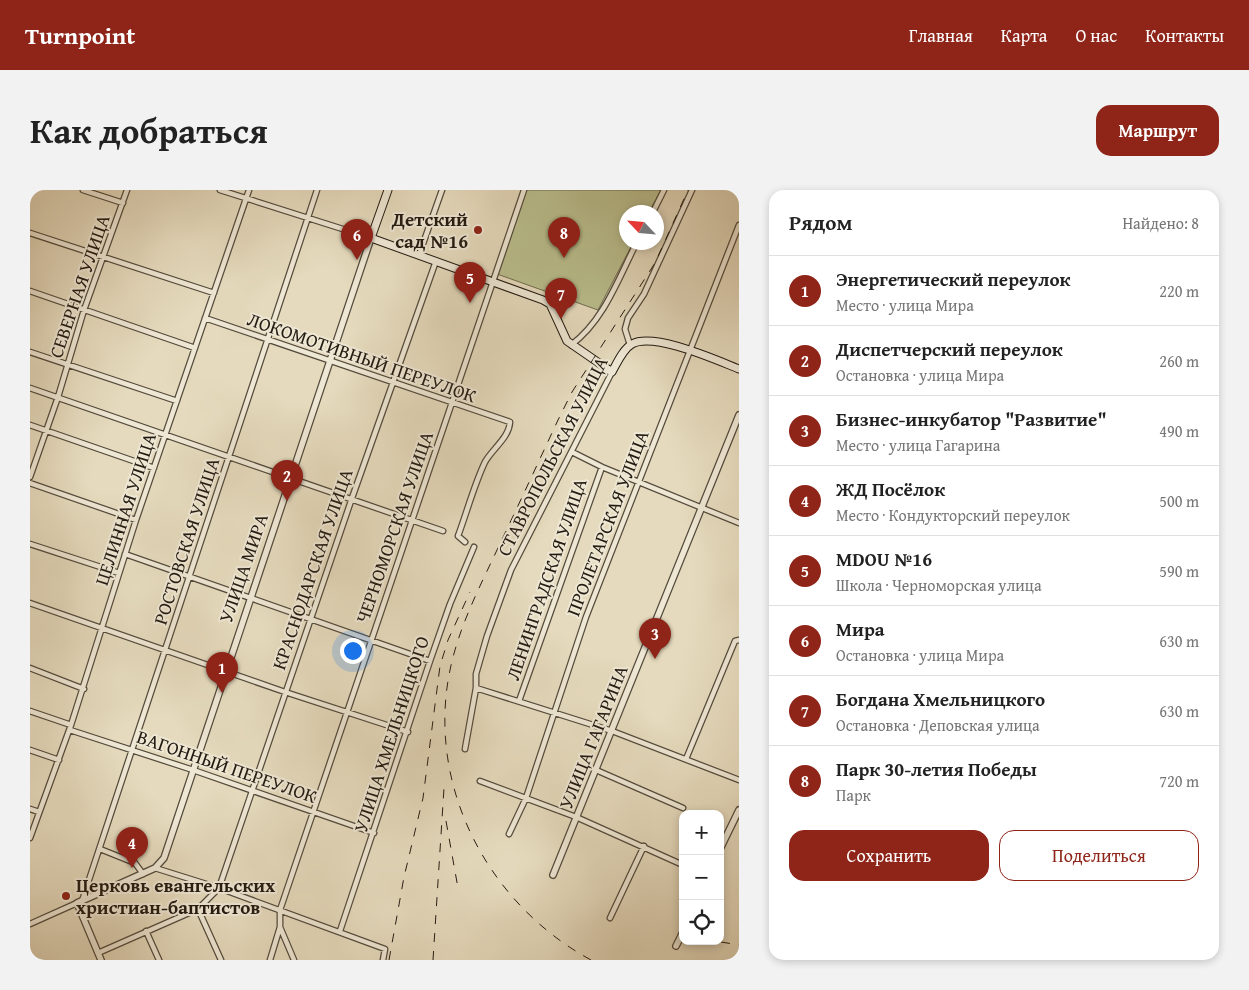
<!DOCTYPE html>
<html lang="ru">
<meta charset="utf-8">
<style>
body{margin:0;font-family:"Gentium Book Plus",serif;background:#f2f2f2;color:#222}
.controls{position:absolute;right:15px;bottom:15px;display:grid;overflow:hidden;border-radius:10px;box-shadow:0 2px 8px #0003}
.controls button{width:45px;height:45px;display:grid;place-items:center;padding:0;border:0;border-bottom:1px solid #e0e0e0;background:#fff;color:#222;font:25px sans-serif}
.compass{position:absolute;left:589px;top:15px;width:45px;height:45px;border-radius:50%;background:#fff;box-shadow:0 2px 8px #0003;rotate:296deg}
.you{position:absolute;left:322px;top:460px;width:18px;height:18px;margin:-12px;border:4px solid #fff;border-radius:50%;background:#1a73e8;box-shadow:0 0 0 8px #1a73e833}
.badge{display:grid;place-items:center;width:32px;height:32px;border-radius:50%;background:#8f2418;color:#fff;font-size:16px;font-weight:700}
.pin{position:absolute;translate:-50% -41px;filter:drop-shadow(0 1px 2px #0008)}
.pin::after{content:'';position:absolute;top:26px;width:18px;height:15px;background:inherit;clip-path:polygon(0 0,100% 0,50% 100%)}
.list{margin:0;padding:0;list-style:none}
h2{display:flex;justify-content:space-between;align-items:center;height:65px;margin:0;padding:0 20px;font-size:21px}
h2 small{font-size:16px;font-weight:400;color:#767676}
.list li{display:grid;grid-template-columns:32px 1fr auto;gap:15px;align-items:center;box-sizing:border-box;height:70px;padding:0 20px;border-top:1px solid #e0e0e0}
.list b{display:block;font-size:19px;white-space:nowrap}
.list p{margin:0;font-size:16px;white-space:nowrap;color:#767676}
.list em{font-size:16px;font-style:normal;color:#767676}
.actions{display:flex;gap:10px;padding:15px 20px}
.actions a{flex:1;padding:11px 0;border:1px solid #8f2418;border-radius:15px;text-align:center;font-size:18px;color:#8f2418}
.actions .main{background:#8f2418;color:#fff}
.icon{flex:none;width:28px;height:28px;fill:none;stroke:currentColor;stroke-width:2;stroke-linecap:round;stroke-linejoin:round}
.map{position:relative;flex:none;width:709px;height:770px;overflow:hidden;border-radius:15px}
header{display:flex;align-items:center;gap:30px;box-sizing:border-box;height:70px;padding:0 25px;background:#8f2418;color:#fff}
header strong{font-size:24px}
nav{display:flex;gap:28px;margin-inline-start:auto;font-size:18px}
.intro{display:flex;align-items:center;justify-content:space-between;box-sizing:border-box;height:120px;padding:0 30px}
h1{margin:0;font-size:35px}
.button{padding:12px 22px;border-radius:15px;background:#8f2418;color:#fff;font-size:18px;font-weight:700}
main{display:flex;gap:30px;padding:0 30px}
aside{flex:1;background:#fff;border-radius:15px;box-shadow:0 2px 8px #0003}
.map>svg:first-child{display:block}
.green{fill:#babe8d;stroke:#6f6c50}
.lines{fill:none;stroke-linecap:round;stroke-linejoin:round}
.minor-casing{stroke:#544b3d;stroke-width:7}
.tertiary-casing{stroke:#544b3d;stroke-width:8}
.secondary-casing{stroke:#241b12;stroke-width:9}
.minor{stroke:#eee7d4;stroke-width:4.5}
.tertiary{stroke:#eee7d4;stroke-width:5.5}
.secondary{stroke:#eee7d4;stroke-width:7}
.rail{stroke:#241b12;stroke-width:1;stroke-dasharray:9 9;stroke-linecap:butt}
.poi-dot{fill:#8f2418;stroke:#eee7d4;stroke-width:2}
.labels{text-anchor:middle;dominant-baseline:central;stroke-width:4;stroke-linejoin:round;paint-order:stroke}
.poi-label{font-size:19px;font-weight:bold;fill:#241b12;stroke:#eee7d4;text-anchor:end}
.street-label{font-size:19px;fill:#241b12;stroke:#eee7d4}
</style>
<header>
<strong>Turnpoint</strong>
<nav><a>Главная</a><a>Карта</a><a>О нас</a><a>Контакты</a></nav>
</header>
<div class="intro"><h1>Как добраться</h1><a class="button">Маршрут</a></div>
<main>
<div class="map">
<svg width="709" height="770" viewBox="0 0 709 770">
<rect width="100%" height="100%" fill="#e5dabd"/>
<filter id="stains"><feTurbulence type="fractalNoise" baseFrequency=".004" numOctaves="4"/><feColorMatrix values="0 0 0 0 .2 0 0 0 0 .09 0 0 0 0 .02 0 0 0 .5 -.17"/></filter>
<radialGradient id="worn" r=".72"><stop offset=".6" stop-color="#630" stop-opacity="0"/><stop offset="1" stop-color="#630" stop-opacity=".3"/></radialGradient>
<!-- green -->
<path class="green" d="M496,0h135l-12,22h-23v30l7,1 -35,67 -101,-36z"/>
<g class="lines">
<defs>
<path id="minor" d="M53,0l40,13
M190,0l151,48
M623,22l11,-22
M0,43l184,60
M389,65l23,-65
M0,101l165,57
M175,128l305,104c-1,16 -18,27 -25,40 -11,23 -18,50 -27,74l7,6
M541,155c33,-24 48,-68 66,-103
M600,155l-5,-16 3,-11 16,-24 48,-104
M0,162l147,49
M0,198l413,143
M0,235l124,43
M542,262l30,15 137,56
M0,287l28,-80 26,-87 43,-120
M0,293l106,37
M0,354l89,29
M95,364l305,107
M0,413l255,89 123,40
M0,478l54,21
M446,498l136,43 127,49
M489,511l83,-234
M0,521l41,14
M40,540l123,40 181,63
M435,559l11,-61v-14l11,-38 24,-66 101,-198
M0,560l29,10
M656,569l49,-118 4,-1
M566,580l87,38
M450,591l96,36 107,48
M0,619l9,3
M479,644l17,-36 60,-181 153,-392
M0,648l41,-113 65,-205 113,-330
M70,659l35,14 8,11
M125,678l64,20 166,61 -2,11
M52,711l235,-711
M168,719l23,51
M580,728l34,-72
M0,734l47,-21
M250,737l14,33
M116,741l13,29
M310,741l90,-270 20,-57 24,-57
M68,763l100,-44 21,-21 133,-390 84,-237
M240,770l10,-33v-17l244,-720"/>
<path id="tertiary" d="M690,659l19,-39
M523,685l186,-460
M646,756l7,-14
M71,770l-24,-57 78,-35 9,-10 207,-620"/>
<path id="secondary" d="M358,0l-17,48 172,62 7,4 17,37 45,31c5,-9 11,-23 20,-28 22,-12 84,16 107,25"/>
</defs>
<!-- minor casing -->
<use href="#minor" class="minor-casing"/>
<!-- tertiary casing -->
<use href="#tertiary" class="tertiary-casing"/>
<!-- secondary casing -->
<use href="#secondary" class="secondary-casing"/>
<!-- minor -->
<use href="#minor" class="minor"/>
<!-- tertiary -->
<use href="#tertiary" class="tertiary"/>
<!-- secondary -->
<use href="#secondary" class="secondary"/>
<!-- rail -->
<path class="rail" d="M416,631l12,67
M691,752l18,3
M359,770l15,-83 19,-79 17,-132 8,-26 22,-48
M403,770l11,-172
M561,770c-109,-59 -172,-188 -136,-310 10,-35 27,-68 42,-100 21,-44 41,-87 61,-130l14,-28 83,-129 33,-73"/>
</g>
<!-- markers -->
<g class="poi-dot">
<circle cx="448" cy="40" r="5"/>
<circle cx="36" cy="706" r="5"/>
</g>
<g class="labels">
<!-- poi labels -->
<g class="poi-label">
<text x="438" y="29">Детский<tspan x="438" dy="22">сад №16</tspan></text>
<text x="46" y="695" text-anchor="start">Церковь евангельских<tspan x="46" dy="22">христиан-баптистов</tspan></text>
</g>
<!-- street labels -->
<g class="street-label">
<text transform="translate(49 96) rotate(-71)">СЕВЕРНАЯ УЛИЦА</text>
<text transform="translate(332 167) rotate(19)">ЛОКОМОТИВНЫЙ ПЕРЕУЛОК</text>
<text transform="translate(522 266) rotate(-63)">СТАВРОПОЛЬСКАЯ УЛИЦА</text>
<text transform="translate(95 319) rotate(-72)">ЦЕЛИННАЯ УЛИЦА</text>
<text transform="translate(577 333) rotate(-69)">ПРОЛЕТАРСКАЯ УЛИЦА</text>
<text transform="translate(364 337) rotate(-71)">ЧЕРНОМОРСКАЯ УЛИЦА</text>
<text transform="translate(156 351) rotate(-72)">РОСТОВСКАЯ УЛИЦА</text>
<text transform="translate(213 378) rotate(-71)">УЛИЦА МИРА</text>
<text transform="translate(282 379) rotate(-71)">КРАСНОДАРСКАЯ УЛИЦА</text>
<text transform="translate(516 389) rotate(-71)">ЛЕНИНГРАДСКАЯ УЛИЦА</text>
<text transform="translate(361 544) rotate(-72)">УЛИЦА ХМЕЛЬНИЦКОГО</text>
<text transform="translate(563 547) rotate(-68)">УЛИЦА ГАГАРИНА</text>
<text transform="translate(197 576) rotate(19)">ВАГОННЫЙ ПЕРЕУЛОК</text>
</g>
</g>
<rect width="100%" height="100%" filter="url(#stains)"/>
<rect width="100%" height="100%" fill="url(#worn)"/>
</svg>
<div class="controls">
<button>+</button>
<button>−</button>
<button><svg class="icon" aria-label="locate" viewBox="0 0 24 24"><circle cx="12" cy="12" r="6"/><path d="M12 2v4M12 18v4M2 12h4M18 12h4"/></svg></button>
</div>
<svg class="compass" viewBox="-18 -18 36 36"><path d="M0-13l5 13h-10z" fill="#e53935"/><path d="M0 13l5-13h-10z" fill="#767676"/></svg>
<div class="you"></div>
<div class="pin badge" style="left:192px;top:503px">1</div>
<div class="pin badge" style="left:257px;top:311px">2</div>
<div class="pin badge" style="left:625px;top:469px">3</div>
<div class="pin badge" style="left:102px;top:678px">4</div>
<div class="pin badge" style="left:440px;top:113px">5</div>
<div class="pin badge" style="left:327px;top:70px">6</div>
<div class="pin badge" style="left:531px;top:129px">7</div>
<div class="pin badge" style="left:534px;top:68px">8</div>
</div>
<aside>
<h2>Рядом<small>Найдено: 8</small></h2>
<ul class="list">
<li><span class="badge">1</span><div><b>Энергетический переулок</b><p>Место · улица Мира</p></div><em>220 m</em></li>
<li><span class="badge">2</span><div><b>Диспетчерский переулок</b><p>Остановка · улица Мира</p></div><em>260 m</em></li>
<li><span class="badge">3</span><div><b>Бизнес-инкубатор &quot;Развитие&quot;</b><p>Место · улица Гагарина</p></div><em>490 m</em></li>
<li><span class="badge">4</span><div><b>ЖД Посёлок</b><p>Место · Кондукторский переулок</p></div><em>500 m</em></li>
<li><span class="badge">5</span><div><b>MDOU №16</b><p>Школа · Черноморская улица</p></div><em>590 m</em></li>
<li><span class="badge">6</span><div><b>Мира</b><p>Остановка · улица Мира</p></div><em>630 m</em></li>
<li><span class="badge">7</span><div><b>Богдана Хмельницкого</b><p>Остановка · Деповская улица</p></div><em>630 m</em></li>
<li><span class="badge">8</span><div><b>Парк 30-летия Победы</b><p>Парк</p></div><em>720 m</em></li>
</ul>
<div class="actions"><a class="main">Сохранить</a><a>Поделиться</a></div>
</aside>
</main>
